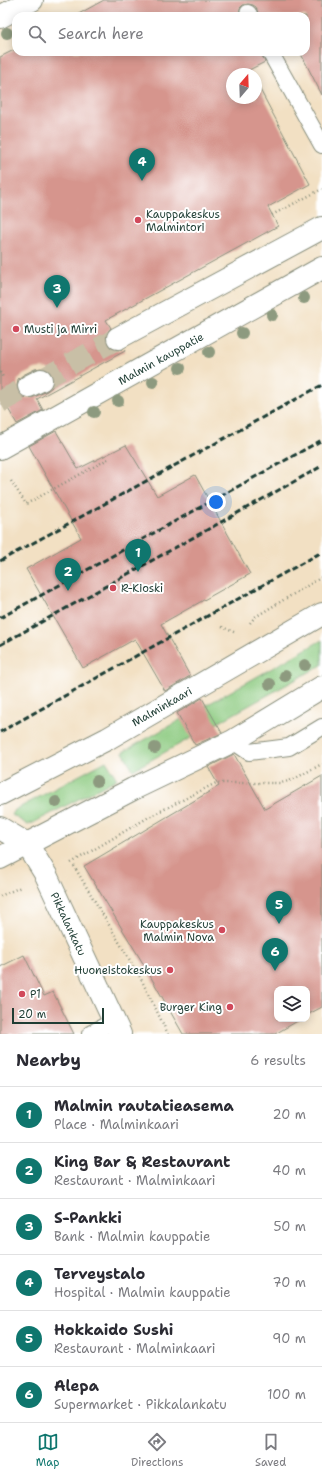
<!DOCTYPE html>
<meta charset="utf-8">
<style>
body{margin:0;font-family:"Shantell Sans",sans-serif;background:#f7f7f7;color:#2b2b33}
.controls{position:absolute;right:12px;bottom:12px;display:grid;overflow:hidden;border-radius:8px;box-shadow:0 2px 10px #0003}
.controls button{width:36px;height:36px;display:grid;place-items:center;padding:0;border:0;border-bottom:1px solid #e1e1e2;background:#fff;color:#2b2b33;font:20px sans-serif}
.compass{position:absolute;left:226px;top:68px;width:36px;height:36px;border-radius:50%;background:#fff;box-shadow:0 2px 10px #0003;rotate:19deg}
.scale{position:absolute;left:12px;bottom:10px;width:92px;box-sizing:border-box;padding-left:4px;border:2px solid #1f3d34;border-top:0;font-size:11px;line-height:14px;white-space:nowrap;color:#1f3d34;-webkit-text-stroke:3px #fff;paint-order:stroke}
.you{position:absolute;left:216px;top:502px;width:14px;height:14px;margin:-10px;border:3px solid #fff;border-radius:50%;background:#1a73e8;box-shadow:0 0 0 6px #1a73e833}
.badge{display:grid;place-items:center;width:26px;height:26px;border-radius:50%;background:#0f766e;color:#fff;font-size:13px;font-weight:700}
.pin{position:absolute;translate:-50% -33px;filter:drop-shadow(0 1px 2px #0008)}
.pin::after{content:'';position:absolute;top:21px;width:14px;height:12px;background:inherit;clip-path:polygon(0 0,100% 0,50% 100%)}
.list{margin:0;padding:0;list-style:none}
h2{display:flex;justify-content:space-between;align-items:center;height:52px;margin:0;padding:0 16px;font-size:17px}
h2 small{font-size:13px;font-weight:400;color:#7c7c81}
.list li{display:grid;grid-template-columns:26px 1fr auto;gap:12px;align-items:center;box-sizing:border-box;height:56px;padding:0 16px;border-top:1px solid #e1e1e2}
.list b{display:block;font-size:15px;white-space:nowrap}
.list p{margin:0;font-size:13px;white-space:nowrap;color:#7c7c81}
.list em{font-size:13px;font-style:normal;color:#7c7c81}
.icon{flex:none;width:22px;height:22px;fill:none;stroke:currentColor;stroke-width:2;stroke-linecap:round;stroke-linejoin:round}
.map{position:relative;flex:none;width:322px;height:1034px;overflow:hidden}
.search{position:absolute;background:#fff;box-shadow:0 2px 10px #0003;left:12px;right:12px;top:12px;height:44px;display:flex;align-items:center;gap:10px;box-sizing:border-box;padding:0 14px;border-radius:12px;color:#7c7c81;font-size:15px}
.sheet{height:388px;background:#fff}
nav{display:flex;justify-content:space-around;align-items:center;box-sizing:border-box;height:56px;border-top:1px solid #e1e1e2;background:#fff;font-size:11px;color:#7c7c81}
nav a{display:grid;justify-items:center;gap:2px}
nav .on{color:#0f766e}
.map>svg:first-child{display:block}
.green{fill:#8cca80;stroke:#56845a}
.building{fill:#d6958d;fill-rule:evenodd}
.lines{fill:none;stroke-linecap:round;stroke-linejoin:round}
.secondary-tunnel{stroke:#c8bfa6;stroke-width:22;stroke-dasharray:22 11;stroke-linecap:butt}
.lane-casing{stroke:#888e7c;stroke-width:18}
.street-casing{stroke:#888e7c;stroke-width:24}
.secondary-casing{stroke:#888e7c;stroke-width:24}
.path{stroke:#888e7c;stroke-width:2.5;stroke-dasharray:1 3;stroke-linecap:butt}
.lane{stroke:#fff;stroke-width:16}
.street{stroke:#fff;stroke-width:22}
.secondary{stroke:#fff;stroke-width:22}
.rail{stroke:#1f3d34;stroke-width:3;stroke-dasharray:6 3;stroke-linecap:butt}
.tree{fill:#8d9a7f}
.poi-dot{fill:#d1495b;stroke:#fff;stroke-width:1.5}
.labels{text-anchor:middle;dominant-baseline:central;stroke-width:4;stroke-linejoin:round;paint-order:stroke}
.poi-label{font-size:11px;fill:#1f3d34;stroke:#fff;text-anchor:start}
.street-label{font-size:11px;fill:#1f3d34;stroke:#fff}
</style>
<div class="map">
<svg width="322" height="1034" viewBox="0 0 322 1034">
<rect width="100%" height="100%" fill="#fff"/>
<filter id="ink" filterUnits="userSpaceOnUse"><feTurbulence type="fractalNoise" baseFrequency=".025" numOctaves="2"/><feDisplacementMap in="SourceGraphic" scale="8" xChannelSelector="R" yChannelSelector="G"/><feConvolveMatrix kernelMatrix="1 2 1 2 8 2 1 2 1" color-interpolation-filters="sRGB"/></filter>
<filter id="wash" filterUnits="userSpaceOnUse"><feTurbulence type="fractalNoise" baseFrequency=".012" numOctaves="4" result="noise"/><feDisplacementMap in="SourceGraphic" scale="16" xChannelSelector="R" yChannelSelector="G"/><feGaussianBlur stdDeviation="0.9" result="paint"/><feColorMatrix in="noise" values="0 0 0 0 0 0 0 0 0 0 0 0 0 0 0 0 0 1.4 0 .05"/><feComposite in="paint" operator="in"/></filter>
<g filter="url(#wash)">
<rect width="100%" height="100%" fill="#f2e0c3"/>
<!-- green -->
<path class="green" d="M322,640v25l-189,105 -10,-18z
M106,761l11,18 -84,44 -5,2 -16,-10 3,-5z"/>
<g id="blocks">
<!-- building -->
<path class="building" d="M104,0h218v95l-22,-43h6v-36h-47l-3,-9 -3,-2 -5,-1 -5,1 -3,3 -1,8h-164z
M16,49v3h245l4,10 -16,8 3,4h-20v24h24v-16l54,102 -42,23 10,19 -172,94 5,8 -4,4 -1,5 1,7 5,5 6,1 6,-1 1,2 -88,48 6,11 -26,14 -17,-29v-338zM41,368l7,1 4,5 1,6 -1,7 -5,4 -13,6 -5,1 -7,-1 -4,-6 -1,-5 1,-7 5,-4 12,-6z
M56,431l22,38 48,-24 31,51 38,-21 55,99 -89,50 29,52 -25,15 -30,-52 -52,29 -57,-99 55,-31 -52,-92z
M202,698l20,35 -27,12 -18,-32z
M234,754l31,55 57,-33v231l-15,8v-26h-30v30h24l-26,15h-92l-39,-69 -60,-99 135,-80 -11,-19z
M24,955l20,41 9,-4 21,42h-74v-67z"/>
</g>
</g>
<g filter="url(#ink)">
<use href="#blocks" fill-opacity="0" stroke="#888e7c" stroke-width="1"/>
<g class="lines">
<!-- secondary-tunnel -->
<path class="secondary-tunnel" d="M41,380l77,-42
M0,402l29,-16"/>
<defs>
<path id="lane" d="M248,13l2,3
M270,52l52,93
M233,741l16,11 40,-5 33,-20
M90,1034l24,-13"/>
<path id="street" d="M0,17l32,-17
M0,828l27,16 19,31 74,159"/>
<path id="secondary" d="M118,338l204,-110
M29,386l12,-6
M0,448l322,-180
M0,794l107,-55 215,-125
M0,858l133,-69 100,-48 89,-54"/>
</defs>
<!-- lane casing -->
<use href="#lane" class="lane-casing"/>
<!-- street casing -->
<use href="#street" class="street-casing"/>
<!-- secondary casing -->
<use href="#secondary" class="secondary-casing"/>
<!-- path -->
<path class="path" d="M272,215l50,-26
M0,372l3,5
M11,481l15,23 82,-45
M250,623l5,-6 67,-40
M222,627l14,6
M71,863l78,-46 67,-34h65l11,-3 30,-16
M74,866l67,113 27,55
M0,896l21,-9"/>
<!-- lane -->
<use href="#lane" class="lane"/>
<!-- street -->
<use href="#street" class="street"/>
<!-- secondary -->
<use href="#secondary" class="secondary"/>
<!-- rail -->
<path class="rail" d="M0,561l322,-176
M0,618l322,-178
M0,645l322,-179
M0,732l322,-180"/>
</g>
<!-- trees -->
<g class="tree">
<circle cx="7" cy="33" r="6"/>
<circle cx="304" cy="298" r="6"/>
<circle cx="272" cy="315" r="6"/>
<circle cx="242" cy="333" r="6"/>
<circle cx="209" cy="352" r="6"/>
<circle cx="180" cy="368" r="6"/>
<circle cx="153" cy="382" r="6"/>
<circle cx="118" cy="401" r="6"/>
<circle cx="94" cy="412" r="6"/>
<circle cx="305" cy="665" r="6"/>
<circle cx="285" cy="676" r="6"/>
<circle cx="270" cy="684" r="6"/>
<circle cx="155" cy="748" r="6"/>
<circle cx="97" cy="781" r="6"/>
<circle cx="56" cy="802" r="6"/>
</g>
</g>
<!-- markers -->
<g class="poi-dot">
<circle cx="138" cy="220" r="4"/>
<circle cx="16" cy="329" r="4"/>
<circle cx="113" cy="588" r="4"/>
<circle cx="222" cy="930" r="4"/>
<circle cx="170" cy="970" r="4"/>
<circle cx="22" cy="994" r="4"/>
<circle cx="230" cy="1007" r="4"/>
</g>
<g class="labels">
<!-- poi labels -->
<g class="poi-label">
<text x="146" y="214">Kauppakeskus<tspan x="146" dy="13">Malmintori</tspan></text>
<text x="24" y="329">Musti ja Mirri</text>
<text x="121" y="588">R-Kioski</text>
<text x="214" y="924" text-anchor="end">Kauppakeskus<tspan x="214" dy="13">Malmin Nova</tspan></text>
<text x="162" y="970" text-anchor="end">Huoneistokeskus</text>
<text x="30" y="994">P1</text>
<text x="222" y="1007" text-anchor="end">Burger King</text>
</g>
<!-- street labels -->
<g class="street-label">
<text transform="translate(161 359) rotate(-29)">Malmin kauppatie</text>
<text transform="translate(162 707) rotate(-30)">Malminkaari</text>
<text transform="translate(68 924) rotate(65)">Pikkalankatu</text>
</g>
</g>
</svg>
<div class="controls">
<button><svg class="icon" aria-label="layers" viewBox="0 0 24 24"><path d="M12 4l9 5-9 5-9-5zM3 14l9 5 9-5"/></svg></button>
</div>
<svg class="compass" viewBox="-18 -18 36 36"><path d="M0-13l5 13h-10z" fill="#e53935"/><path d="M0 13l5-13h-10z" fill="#7c7c81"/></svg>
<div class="scale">20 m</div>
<div class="you"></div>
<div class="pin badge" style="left:138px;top:572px">1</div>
<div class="pin badge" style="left:68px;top:591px">2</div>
<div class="pin badge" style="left:57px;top:308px">3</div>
<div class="pin badge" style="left:142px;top:181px">4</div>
<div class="pin badge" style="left:279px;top:924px">5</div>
<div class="pin badge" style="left:275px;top:971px">6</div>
<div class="search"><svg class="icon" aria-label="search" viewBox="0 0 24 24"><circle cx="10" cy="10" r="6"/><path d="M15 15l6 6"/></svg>Search here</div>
</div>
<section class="sheet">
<h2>Nearby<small>6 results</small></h2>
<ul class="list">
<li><span class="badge">1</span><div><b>Malmin rautatieasema</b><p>Place · Malminkaari</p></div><em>20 m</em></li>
<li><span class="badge">2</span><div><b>King Bar &amp; Restaurant</b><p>Restaurant · Malminkaari</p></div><em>40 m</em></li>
<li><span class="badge">3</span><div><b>S-Pankki</b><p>Bank · Malmin kauppatie</p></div><em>50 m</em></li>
<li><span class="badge">4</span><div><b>Terveystalo</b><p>Hospital · Malmin kauppatie</p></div><em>70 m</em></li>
<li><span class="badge">5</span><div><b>Hokkaido Sushi</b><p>Restaurant · Malminkaari</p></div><em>90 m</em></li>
<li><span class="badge">6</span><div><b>Alepa</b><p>Supermarket · Pikkalankatu</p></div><em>100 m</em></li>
</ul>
</section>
<nav>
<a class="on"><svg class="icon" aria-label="map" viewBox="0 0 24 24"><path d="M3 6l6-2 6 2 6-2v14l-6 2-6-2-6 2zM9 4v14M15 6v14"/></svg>Map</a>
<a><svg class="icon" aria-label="directions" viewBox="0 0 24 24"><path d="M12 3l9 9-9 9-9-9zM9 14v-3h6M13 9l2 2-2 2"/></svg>Directions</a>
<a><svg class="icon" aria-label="saved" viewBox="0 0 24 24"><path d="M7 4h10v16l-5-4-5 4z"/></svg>Saved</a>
</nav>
